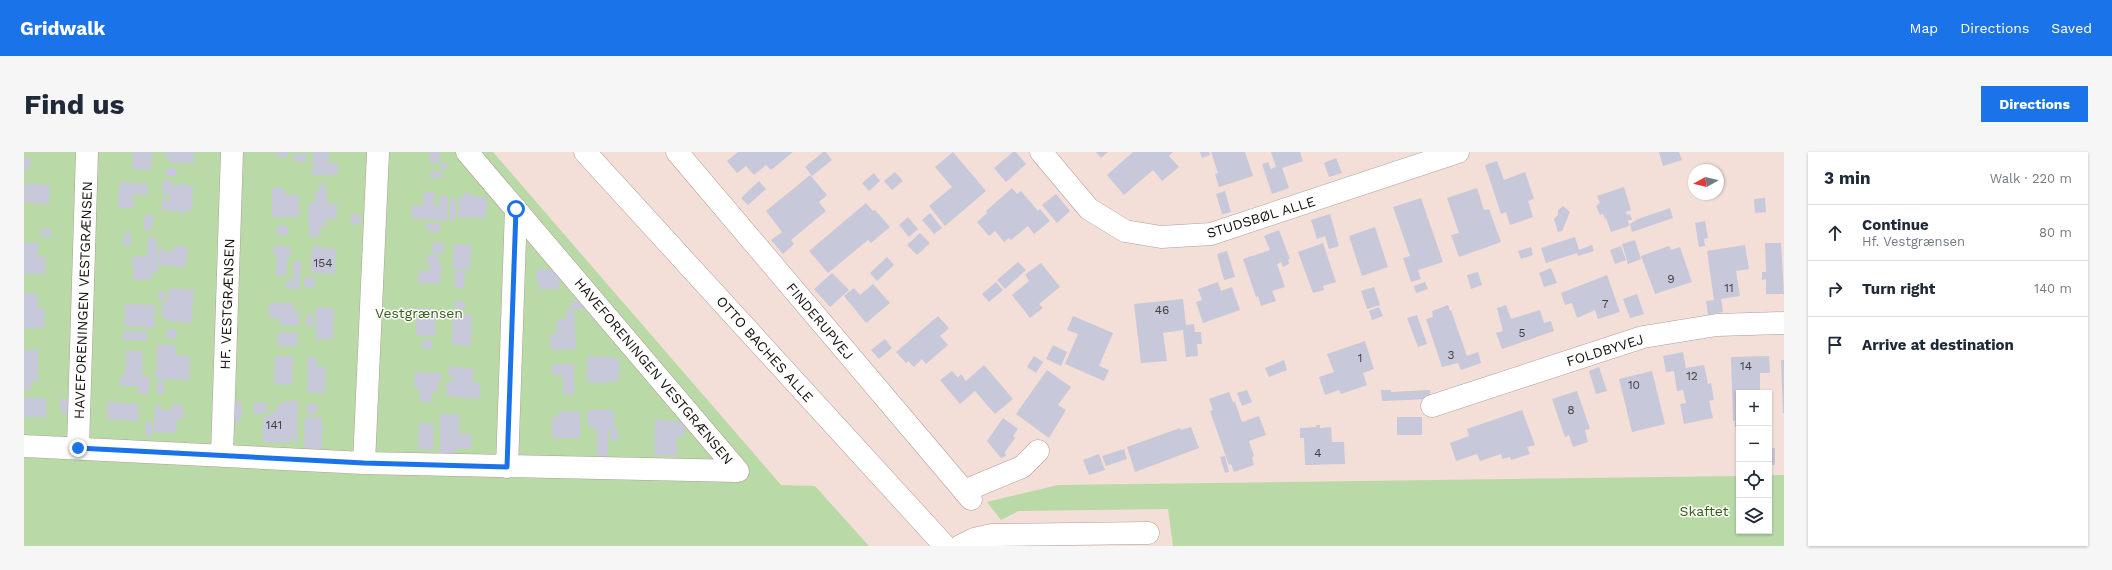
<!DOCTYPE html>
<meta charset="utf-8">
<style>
body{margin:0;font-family:"Work Sans",sans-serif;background:#f6f6f7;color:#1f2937}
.controls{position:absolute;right:12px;bottom:12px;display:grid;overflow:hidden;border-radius:0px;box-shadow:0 1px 3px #0004}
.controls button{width:36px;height:36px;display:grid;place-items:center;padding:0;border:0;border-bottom:1px solid #e0e1e3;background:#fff;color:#1f2937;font:20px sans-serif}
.compass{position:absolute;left:1664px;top:12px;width:36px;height:36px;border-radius:50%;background:#fff;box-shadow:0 1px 3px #0004;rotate:262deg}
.stop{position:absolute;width:12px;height:12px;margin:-9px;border:3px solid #1a73e8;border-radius:50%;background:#fff}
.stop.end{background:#1a73e8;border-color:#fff;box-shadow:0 1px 4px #0008}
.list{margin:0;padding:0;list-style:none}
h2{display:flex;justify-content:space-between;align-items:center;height:52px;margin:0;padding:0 16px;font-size:17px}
h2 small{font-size:13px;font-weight:400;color:#747a83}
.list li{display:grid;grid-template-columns:26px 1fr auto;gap:12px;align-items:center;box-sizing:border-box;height:56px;padding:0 16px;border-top:1px solid #e0e1e3}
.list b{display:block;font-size:15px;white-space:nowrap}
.list p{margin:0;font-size:13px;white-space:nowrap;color:#747a83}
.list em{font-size:13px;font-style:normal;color:#747a83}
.icon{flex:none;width:22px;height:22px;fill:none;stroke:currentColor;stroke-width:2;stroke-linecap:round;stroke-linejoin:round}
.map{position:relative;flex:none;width:1760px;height:394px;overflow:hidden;border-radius:0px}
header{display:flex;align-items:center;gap:24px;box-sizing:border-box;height:56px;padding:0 20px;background:#1a73e8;color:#fff}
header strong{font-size:19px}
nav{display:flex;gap:22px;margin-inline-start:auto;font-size:14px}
.intro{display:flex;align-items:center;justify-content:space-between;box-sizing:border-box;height:96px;padding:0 24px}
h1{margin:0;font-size:28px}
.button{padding:10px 18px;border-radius:0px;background:#1a73e8;color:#fff;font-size:14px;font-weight:700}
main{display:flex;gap:24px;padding:0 24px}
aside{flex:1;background:#fff;border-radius:0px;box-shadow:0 1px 3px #0004}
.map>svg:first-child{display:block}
.green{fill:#b9d9a7}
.building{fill:#c7c8d9}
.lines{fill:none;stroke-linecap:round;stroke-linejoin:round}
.minor-casing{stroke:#b09e97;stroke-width:23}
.minor{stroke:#fff;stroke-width:22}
.route{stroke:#1a73e8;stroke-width:5}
.labels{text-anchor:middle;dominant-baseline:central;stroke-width:3;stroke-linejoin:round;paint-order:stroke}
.number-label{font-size:12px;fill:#413c3e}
.street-label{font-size:14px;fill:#140e0b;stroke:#fff}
.park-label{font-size:14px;fill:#33600d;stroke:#fff}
</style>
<header>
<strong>Gridwalk</strong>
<nav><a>Map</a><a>Directions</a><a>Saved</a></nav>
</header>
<div class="intro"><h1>Find us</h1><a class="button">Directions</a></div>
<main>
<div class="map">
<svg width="1760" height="394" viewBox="0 0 1760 394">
<rect width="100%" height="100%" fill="#f3dfd8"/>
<!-- green -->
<path class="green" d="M0,0h469l288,333 34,1 54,60h-845z
M1745,323h15v71h-611l-5,-37 -149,2 -18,9 -14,-18 71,-17 681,-9v55h30z"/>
<!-- building -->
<path class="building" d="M109,0h19l-1,18 -19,-1z
M142,0h28v11h-25v-5h-4z
M252,0h12v5h-12z
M289,0h16v11h9l-1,12h-25z
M406,0h10l-1,12 -10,-1z
M714,0h55l-22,18 -5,-5 -12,10 -8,-9 -9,7 -10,-12z
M799,0h3l6,8 -20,16 -7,-9z
M929,0l33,39 -41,35 -16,-20 23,-19 -17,-20z
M989,0h3l10,12 -20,18 -12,-14z
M1072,0h12l-7,6z
M1109,0h40l-4,4 10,11 -17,14 -9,-11 -29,25 -17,-20z
M1176,0h9l1,3 -8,3z
M1187,0h34l8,24 -34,11 -4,-13 3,-1z
M1247,0h29l3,9 -21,7 7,20 -17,6 -10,-30 6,-2 3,7 5,-2z
M1635,0h20l3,8 -19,6z
M270,2h12v8l-12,-1z
M0,6h6v11h-6z
M1312,6l6,15 -13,4 -5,-14z
M1473,9l7,19 21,-8 9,27 -6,2 5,16 -23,8 -4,-13 -5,2 -16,-49z
M422,10v8h-5v-7z
M142,16h10v8h-10z
M407,19l11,1v6h-12z
M871,20l8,9 -11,9 -8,-9z
M850,21l6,8 -11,10 -7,-8z
M786,23l17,20 -8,7 7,9 -35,29 3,4 -11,10 -12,-14 11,-8 -16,-21z
M139,27l9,2v5h7v-3h6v3h8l-1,25 -7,-1v4h-5v-3l-18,-1v-12l5,-1v5h3v-8h-8z
M735,29l7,8 -18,16 -7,-7z
M95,30l29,2v11l-15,-1v14h-15z
M1,31l25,2 -1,19 -25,-2z
M295,31l7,1 1,19 10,1v15l-11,-1v9l-6,-1 -1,11h-10l-1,-34h7v-11l4,-1z
M1600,35l7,23 -5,2 1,3 3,-1 2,6h-4l1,6 -18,6 -5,-14 -1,1 -2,-5 -3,1 -4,-9 4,-3 -3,-7z
M248,36h13v7h14v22h-27z
M988,36l5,6 4,-3 17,20 2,-2 10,12 -16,13 -6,-8 -17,14 -2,-2 -5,4 -9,-11 -6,5 -12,-14 10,-9 -1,-2z
M1453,36l7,22 5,-1 12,33 -42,15 -8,-22 8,-2 -12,-35z
M1201,39l6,21 -9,2 -6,-20z
M400,40h11l-1,14h5l1,-10h8l-1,25 -36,-3 1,-13 11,1z
M440,41h9v4h14l-1,21 -28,-1 1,-20h5z
M1032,42l14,17 -13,12 -15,-18z
M1397,46l22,64 -25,8 3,9 -10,3 -8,-24 7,-2 -17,-49z
M1741,46l1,14 -11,1 -1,-14z
M426,47h6v21h-6z
M842,51l7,8 2,-1 15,17 -19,16 -3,-3 -40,33 -19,-22z
M1539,54l7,6 -8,19 -4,1 -4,-13 4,-4v-5z
M1646,56l3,10 -41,14 -2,-8 8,-5z
M906,61l12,15 -8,6 -12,-14z
M326.5 67a5.5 5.5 0 1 1 11 0a5.5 5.5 0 1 1-11 0Z
M1306,62l9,32 -10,3 -4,-13 -8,3 -6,-19z
M121,63h9l-3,16 -7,-1z
M884,65l10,12 -9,8 -10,-12z
M1681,69l3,17 -4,1 1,7 -6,1 -4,-24z
M402,71h14v9l-14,-1z
M253,73l11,1v9h-11z
M1351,75l13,40 -26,9 -13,-40z
M18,77h9v8h-10z
M1255,78l11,29 -2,1 1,4 -6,3 -2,-5 -4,2 8,23 -13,4 4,10 -15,5 -3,-10 -2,1 -13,-38 27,-9 -6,-14z
M99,81h8v13l-8,-1z
M896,81l10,10 -13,12 -10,-10z
M131,85l1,7h2v28h-6v7l-18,1 -2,-23 15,-1 1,-18z
M1551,85l4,13 13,-5 2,6 -16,5 -1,-3 -31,10 -5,-15z
M1611,88l6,19 -13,5 -6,-20z
M409,90l11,1 -1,11 -11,-1z
M0,91h14v14h8l-1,17h-21z
M1299,91l13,39 -13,4 1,4 -11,3 -15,-41z
M1741,91h16l3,51h-18v-15l-4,1v-8h4z
M430,92l17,1 -1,25 -17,-1z
M1721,93l4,24 -13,2 4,25 -19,3 2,13 -15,3 -2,-14 8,-1 -7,-49z
M150,94l14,1 -3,20 -27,-2 2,-18h4v6h2v-2l7,1z
M250,94l17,1 -1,9h-2l-2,20 -11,-1 2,-20 -4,-1z
M288,94l24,3 -1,25 -24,-1z
M1597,94l5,14 -11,4 -5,-14z
M1645,94l2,4 9,-3 12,35 -37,12 -14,-38z
M1507,95l2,8 -12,4 -3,-8z
M1203,99l8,26 -11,3 -7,-26z
M403,103h11v9h4l-3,20 -21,-1 1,-13 11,1v-6h-3z
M863,105l7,8 -17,16 -7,-8z
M270,109h7l-2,28h-14l1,-8h7z
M994,110l8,8 -21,19 -8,-9z
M1017,111l19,24 -21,17 4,4 -13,10 -18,-23 17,-14 -3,-5v-2z
M1527,116l6,15 -13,4 -5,-14z
M513,117l23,1 -1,19h-20v-7h-3z
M431,119h10l-1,17h-10z
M1454,120l4,13 -11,4 -4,-14z
M808,121l17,17 -19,17 -16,-18z
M1583,123l13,37 -22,7 -3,-9 -18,8 -5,-15 -7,2 -4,-12z
M291,125v11l-11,-1v-9z
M972,130l7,8 -14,12 -7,-8z
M1194,130l3,9 11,-4 8,23 -37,13 -7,-21 6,-2 -4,-11z
M1401,130l3,7 -12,4 -2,-7z
M849,132l17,19 -24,20 -22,-27 10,-8 6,7z
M1350,135l6,18 -13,4 -6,-18z
M145,136l25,2 -3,33 -24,-2v-3l-6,-1 2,-15h5z
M135,139l7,1v8l-8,-1z
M0,141l14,1 -1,14h8l-1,20h-20z
M1613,142l7,20 -14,4 -7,-19z
M1159,147l3,26 8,-1 1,8h6l1,12h-5l1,12 -12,1 -3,-27 -20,3 4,28 -26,2 -7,-59z
M430,149h11v8h-10z
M546,150h14v7l-13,1z
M245,151h24v8h6v15l-20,-1v-7h-10z
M101,152l30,1 -1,23 -30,-2z
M1424,153l2,6 1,-1 16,46 11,-4 3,11 -20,7 -3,-7 -16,4 -16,-48 7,-2 -1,-6z
M1482,153l5,14 29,-9 4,13 7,-2 3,10 -52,18 -6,-16 7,-2 -6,-23z
M292,155l18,1 -1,31h-18z
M1355,155l4,9 -11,4 -3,-9z
M393,156l19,1 -1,27 -19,-1z
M542,159h8l2,38 -25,1 -1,-16h7v-15h9z
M283,162h6v13l-7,-1z
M429,162h19l-1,31h-19z
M1393,163l10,29 -9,3 -11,-29z
M914,164l11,12 -9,8 8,9 -22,19 -4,-5 -8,8 -6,-6 -2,2 -10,-11z
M1049,164l40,17 -14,33 10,4 -5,11 -39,-17 13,-30 -11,-4z
M143,177l10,1 -1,9 -10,-1z
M99,179h24v10l-24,-1z
M254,180l20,1 -1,13h-20z
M399,187l9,1v9h-10z
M861,187l7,9 -13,11 -8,-9z
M1341,189l9,28 -11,4 4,12 -26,9 -2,-4 -14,5 -6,-18 15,-5 -7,-18z
M133,192l19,1 -1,10 15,1 -1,24 -33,-1z
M1029,193l14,7 -6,14 -15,-7z
M0,198h14v31h-7v9l-7,-1z
M102,199h16v25l9,1 -3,17h-10v-8h-18v-10h5z
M1659,200l3,16 18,-3 4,19 3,-1 3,17 -5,1 4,17 -29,6 -4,-20 6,-1 -3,-13 -6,1 -3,-20 -8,1 -3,-16z
M251,204h18l-1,29 -18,-1z
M563,204l32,2v23h-9v2l-23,-1z
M1010,204l9,6 -7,11 -9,-6z
M1745,204l1,17h-10v20h-21v34h-4v-6h-2l-2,-64z
M284,205h9v10h9l-1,26 -18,-1z
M1260,208l3,10 -18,7 -4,-9z
M1757,208h3v53h-1z
M528,212h22v31l-11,-1v-19h-11z
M960,213l29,34 -18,15 -20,-23 -15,13 -20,-24 12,-9 6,7 3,-4 5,7z
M425,214l25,3 -2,13 9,1 -2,16 -33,-3 1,-15h7v-4l-6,-1z
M1575,215l8,24 -11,3 -7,-23z
M1023,218l24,17 -13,18 8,5 -17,28 -33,-24z
M1628,219l13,53 -33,8 -13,-53z
M391,220l27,2v8l-4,-1v11l-6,-1 -1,11 -12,-1 1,-12h-6z
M133,229h7v13h-7z
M1223,238l5,12 -10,4 -5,-13z
M1357,238h10v2l39,-2v9l-48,2z
M1553,239l13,38 -5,1 3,12 -15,5 -4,-12 -4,2 -13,-38z
M1205,240l4,10h2l7,20 17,-6 7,19 -17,6 5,15 -2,1 2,8 -20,7 -3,-8 -2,1 -19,-54 3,-1 -4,-11z
M0,246h22v19h-22z
M36,247h9v14h-9z
M209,249h7v4h2v12h-2v5h-7z
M260,249h14l-1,43h-3v-6h-3l-1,5 -27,-1v-25h6l1,-5h6l1,-8h6z
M83,250l31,2v17l-31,-2z
M230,250l13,1 -1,9h-3v2h-10z
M148,252h10v7h2l-1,8h-6l-1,14 -22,-1 1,-27h6v5h11z
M283,252h10v10h-10z
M563,258h27v18h4v12h-8v-11h-2v27h-11v-26h-4v-4h-6z
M1498,258l13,35 -8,2 3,7 -19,6 -1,-3 -8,2 -1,-5 -21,7 -3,-7 -21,7 -6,-18 19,-7 -2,-7z
M535,259l21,1v26h-28v-21h6z
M416,262h19v20h12v14l-16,1v6l-15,6z
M281,265l17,1v31l-18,-1z
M1373,265h25v18h-25z
M979,266l15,11 -5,7 2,2 -10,14 1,4 -5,2 -14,-17z
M631,267l30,4 -1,14 -7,-1v20l-23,-1z
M122,269l7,1 -1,14h-7z
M395,271l15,1 -1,26 -15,-1z
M1292,273h4v3l11,-1 1,15h12l1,22 -40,1 -1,-27h-4v-10l16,-1z
M1167,275l8,21 -64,24 -8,-25 53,-19 1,2z
M1745,296h6v17h-6z
M1100,297l3,10 -21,7 -4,-10z
M1075,302l6,16 -16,5 -6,-15z
M1201,304l4,16 -4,1 -5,-16z"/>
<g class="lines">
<defs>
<path id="minor" d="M561,0l360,394
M653,0l294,347
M1017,0l48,57 36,22 36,6 50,-3 247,-82
M1408,254l211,-69 74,-12 67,-2
M0,294l340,17 374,8 -271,-319
M54,296l9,-296
M198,303l10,-303
M340,311l14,-311
M483,315l9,-258
M940,339l58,-24 16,-16
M936,394l14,-7 18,-4 156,-2"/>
</defs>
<!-- minor casing -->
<use href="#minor" class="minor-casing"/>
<!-- minor -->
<use href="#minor" class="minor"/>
</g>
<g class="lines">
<!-- route -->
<path class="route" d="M54,296l286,15 143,4 9,-258"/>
</g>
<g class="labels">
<!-- number labels -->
<g class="number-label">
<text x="299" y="111">154</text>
<text x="1647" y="127">9</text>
<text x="1705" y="136">11</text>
<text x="1581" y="152">7</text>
<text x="1138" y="158">46</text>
<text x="1498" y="181">5</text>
<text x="1427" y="203">3</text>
<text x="1336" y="206">1</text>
<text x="1722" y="214">14</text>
<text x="1668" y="224">12</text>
<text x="1610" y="233">10</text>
<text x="1547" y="258">8</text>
<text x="250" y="273">141</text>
<text x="1294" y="301">4</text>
</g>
<!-- street labels -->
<g class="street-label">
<text transform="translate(1237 65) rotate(-17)">STUDSBØL ALLE</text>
<text transform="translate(59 148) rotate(-88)">HAVEFORENINGEN VESTGRÆNSEN</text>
<text transform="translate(203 152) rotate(-88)">HF. VESTGRÆNSEN</text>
<text transform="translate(796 169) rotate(50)">FINDERUPVEJ</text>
<text transform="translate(741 197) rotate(48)">OTTO BACHES ALLE</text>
<text transform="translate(1581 198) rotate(-17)">FOLDBYVEJ</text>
<text transform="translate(630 219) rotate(50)">HAVEFORENINGEN VESTGRÆNSEN</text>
</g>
<!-- park labels -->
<g class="park-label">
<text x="395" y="161">Vestgrænsen</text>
<text x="1680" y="359">Skaftet</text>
</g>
</g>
</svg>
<div class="controls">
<button>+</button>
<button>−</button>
<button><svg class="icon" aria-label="locate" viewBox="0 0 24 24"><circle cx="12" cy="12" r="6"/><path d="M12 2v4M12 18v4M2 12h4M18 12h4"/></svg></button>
<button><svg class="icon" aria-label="layers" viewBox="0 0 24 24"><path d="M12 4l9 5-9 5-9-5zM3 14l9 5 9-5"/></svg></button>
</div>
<svg class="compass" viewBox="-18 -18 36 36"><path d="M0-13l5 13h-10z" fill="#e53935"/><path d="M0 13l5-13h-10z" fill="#747a83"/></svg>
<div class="stop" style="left:492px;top:57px"></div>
<div class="stop end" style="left:54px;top:296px"></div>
</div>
<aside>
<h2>3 min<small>Walk · 220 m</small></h2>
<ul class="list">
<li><svg class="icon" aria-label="ahead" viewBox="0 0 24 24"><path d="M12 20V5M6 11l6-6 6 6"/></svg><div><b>Continue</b><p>Hf. Vestgrænsen</p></div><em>80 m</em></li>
<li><svg class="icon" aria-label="right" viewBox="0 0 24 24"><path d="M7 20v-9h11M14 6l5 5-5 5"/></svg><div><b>Turn right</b></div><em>140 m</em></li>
<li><svg class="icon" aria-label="arrive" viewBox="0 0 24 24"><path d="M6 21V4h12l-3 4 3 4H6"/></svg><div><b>Arrive at destination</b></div></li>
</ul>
</aside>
</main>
